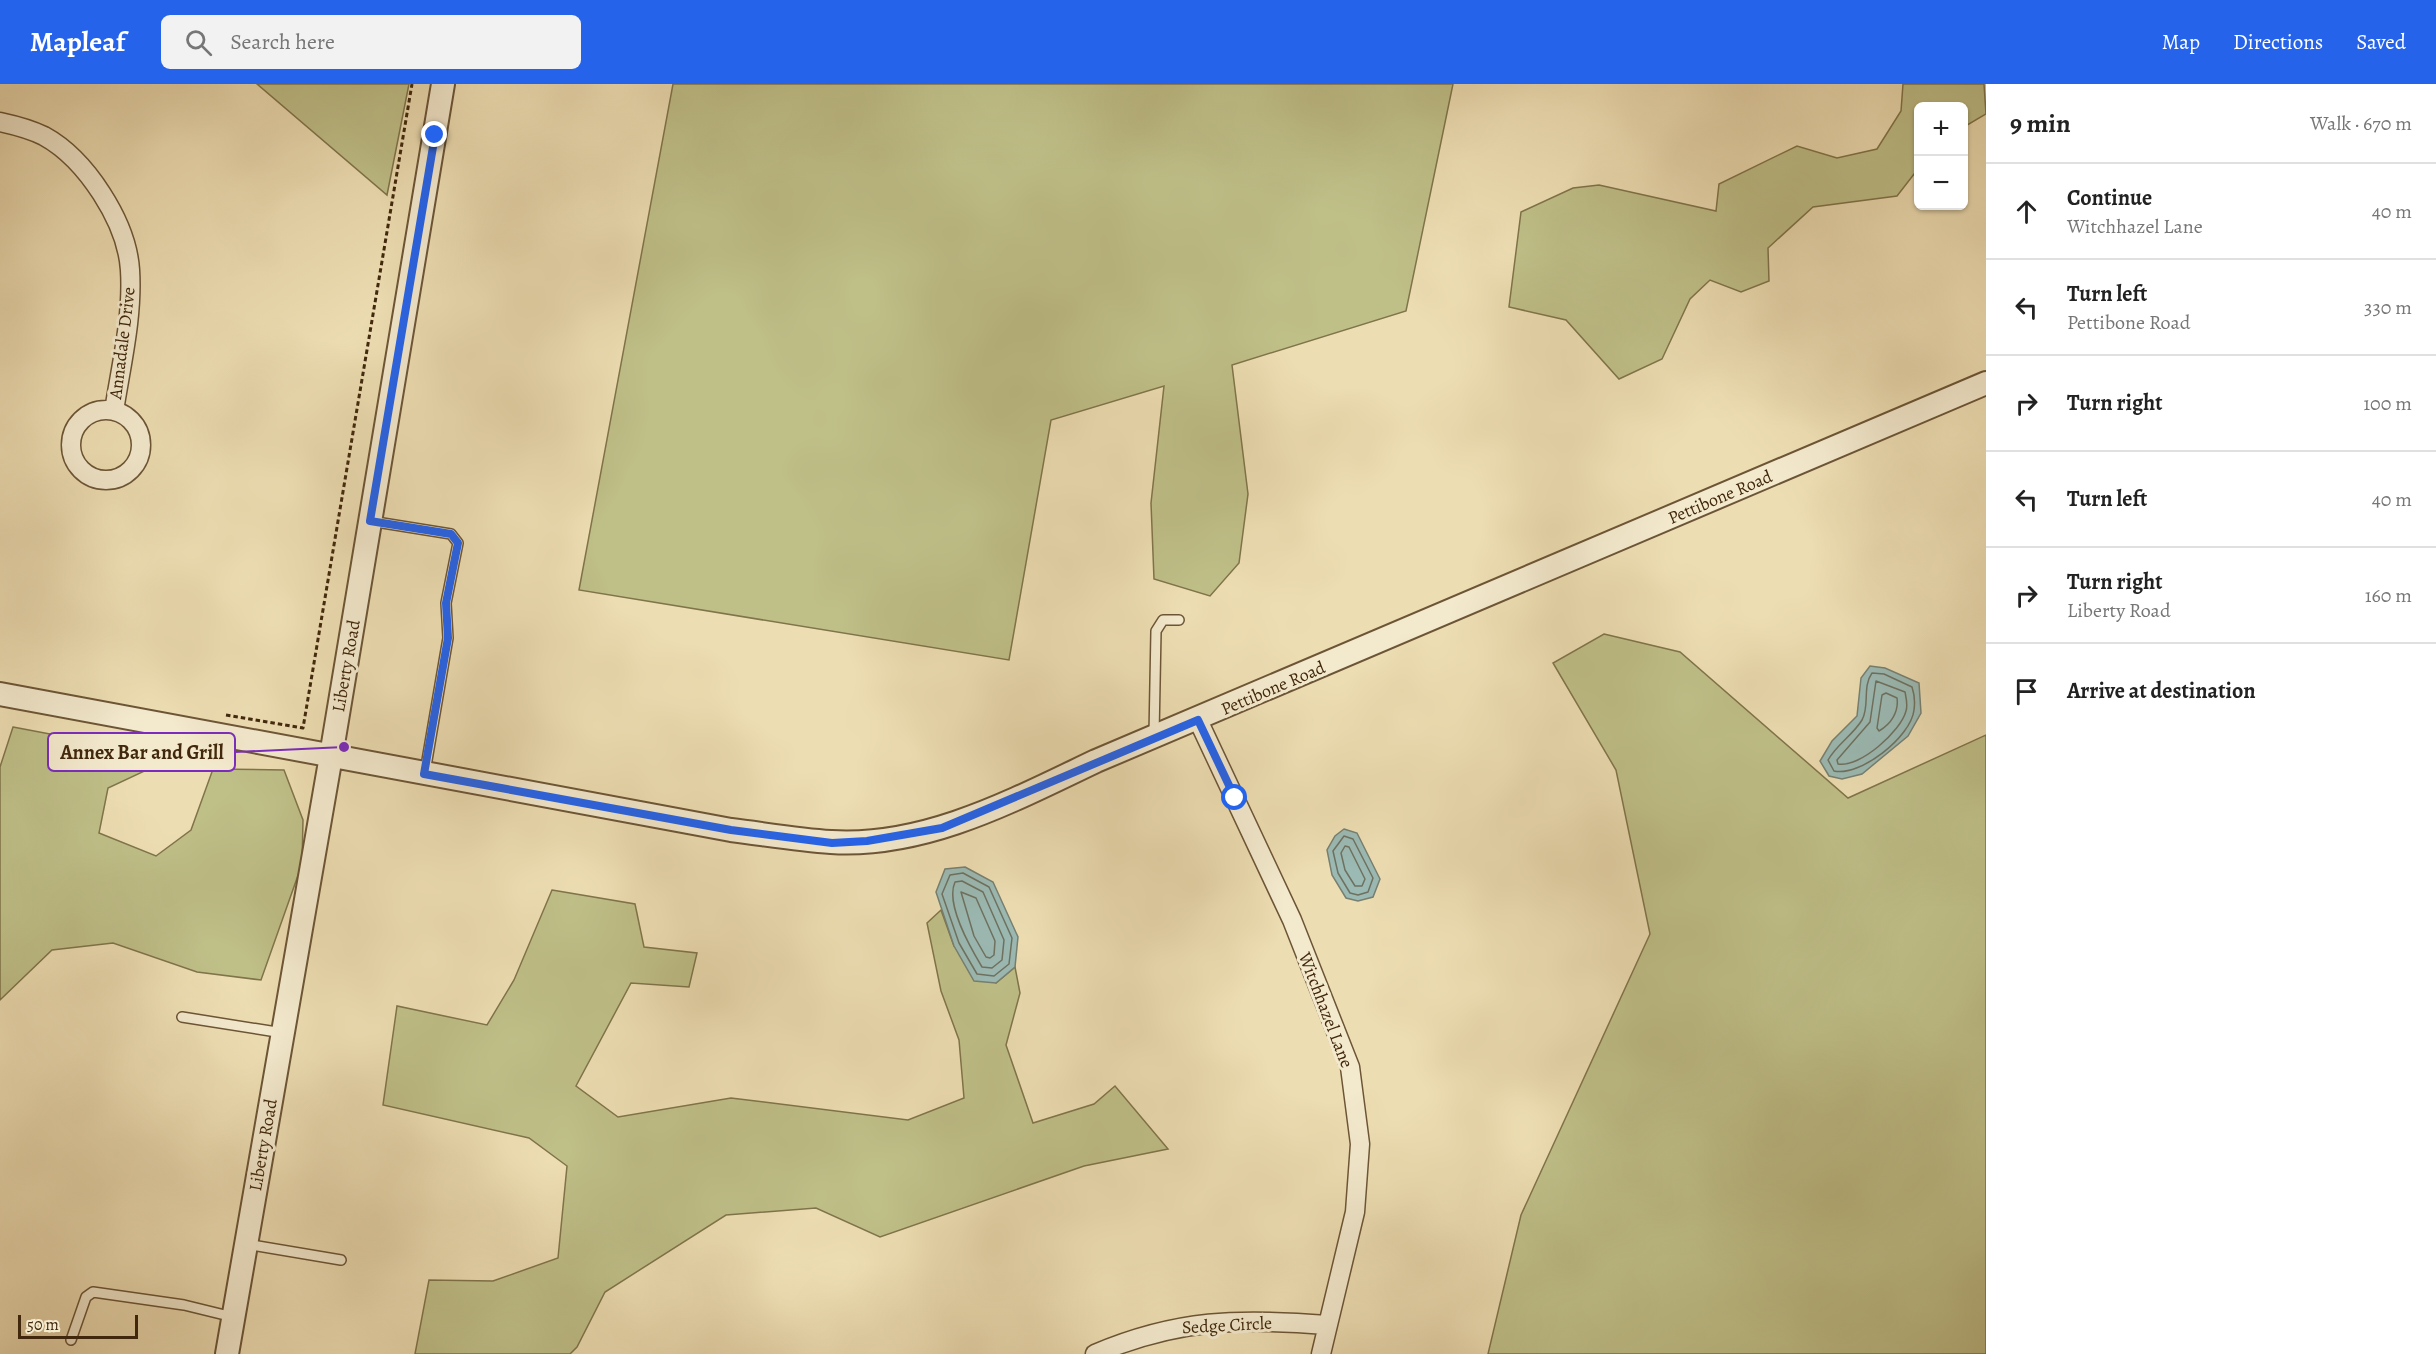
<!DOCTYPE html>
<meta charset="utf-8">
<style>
body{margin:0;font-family:Alegreya,serif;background:#f2f2f2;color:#222}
.controls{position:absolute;right:18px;top:18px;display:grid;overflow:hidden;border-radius:9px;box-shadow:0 2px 4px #0004}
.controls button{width:54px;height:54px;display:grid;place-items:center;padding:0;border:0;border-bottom:2px solid #e0e0e0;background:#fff;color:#222;font:30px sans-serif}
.scale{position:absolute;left:18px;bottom:15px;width:120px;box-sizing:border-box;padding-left:6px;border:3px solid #41280c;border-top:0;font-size:16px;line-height:21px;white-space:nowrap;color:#41280c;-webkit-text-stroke:4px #f3e9cd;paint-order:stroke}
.stop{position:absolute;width:18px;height:18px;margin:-14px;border:4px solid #2563eb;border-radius:50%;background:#fff}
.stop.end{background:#2563eb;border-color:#fff;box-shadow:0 2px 6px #0008}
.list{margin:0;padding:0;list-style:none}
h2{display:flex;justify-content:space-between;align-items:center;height:78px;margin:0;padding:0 24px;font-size:26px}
h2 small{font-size:20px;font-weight:400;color:#767676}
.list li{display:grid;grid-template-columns:39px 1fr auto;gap:18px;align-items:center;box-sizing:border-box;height:96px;padding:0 24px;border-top:2px solid #e0e0e0}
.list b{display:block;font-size:22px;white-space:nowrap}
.list p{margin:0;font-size:20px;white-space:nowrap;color:#767676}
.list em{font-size:20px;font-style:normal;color:#767676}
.icon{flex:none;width:33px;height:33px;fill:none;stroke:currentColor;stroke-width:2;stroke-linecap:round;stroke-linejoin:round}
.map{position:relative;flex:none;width:1986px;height:1270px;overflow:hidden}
header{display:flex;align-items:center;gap:36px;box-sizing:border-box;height:84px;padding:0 30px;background:#2563eb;color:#fff}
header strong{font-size:28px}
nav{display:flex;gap:33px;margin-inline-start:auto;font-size:21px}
.search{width:420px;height:54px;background:#f2f2f2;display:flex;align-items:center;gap:15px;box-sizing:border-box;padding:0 21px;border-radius:9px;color:#767676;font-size:22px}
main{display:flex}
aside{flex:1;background:#fff}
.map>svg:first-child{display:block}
.green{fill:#bfbf88;stroke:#80744a;stroke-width:1.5}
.water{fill:#9bbab4;stroke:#778071;stroke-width:1.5}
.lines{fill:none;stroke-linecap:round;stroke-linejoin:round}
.shore{stroke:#6e7160;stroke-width:1.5}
.service-casing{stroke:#6c5536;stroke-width:12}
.minor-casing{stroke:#6c5536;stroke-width:21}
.tertiary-casing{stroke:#6c5536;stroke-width:26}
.path{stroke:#41280c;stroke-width:3;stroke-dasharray:4.5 3;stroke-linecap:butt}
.service{stroke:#f3e9cd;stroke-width:9}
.minor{stroke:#f3e9cd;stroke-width:18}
.tertiary{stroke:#f3e9cd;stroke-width:22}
.route{stroke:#2563eb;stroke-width:8}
.labels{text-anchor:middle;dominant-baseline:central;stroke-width:6;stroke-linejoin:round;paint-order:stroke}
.street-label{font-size:18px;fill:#41280c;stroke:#f3e9cd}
.leader{fill:none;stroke:#7b2cbf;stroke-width:2}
.callout-dot{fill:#7b2cbf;stroke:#f3e9cd;stroke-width:2}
.callout{fill:#f3e9cd;stroke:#7b2cbf;stroke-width:2}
.callout-label{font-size:20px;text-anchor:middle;font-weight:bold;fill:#41280c}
</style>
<header>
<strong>Mapleaf</strong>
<div class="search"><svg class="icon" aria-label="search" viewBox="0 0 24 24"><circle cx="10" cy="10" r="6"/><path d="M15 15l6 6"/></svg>Search here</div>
<nav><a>Map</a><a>Directions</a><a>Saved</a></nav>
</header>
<main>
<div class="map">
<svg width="1986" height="1270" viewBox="0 0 1986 1270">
<rect width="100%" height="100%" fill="#edddb2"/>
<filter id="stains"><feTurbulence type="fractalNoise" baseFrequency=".00333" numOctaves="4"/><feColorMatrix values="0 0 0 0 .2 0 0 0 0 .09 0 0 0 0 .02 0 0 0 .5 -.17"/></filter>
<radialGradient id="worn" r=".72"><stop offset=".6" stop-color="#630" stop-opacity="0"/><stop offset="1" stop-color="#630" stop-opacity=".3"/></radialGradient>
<!-- green -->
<path class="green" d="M257,0h152l-22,111z
M673,0h780l-47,227 -174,54 16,129 -9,69 -29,33 -56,-17 -3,-76 13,-117 -113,34 -42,240 -430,-70z
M1903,0h81l2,30 -22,13v-21h-46v63l-21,27 -84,11 -45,41 1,33 -28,11 -31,-12 -20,19 -28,60 -43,20 -53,-59 -57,-13 12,-95 52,-24 26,-3 117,26 3,-27 78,-38 40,12 40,-9 24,-38z
M1604,550l76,18 168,146 138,-63v619h-498l33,-139 129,-281 -34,-164 -63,-107z
M13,643l148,28 -10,13 -43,20 -9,45 57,23 35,-26 22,-61 71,1 19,50 -1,44 -41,116 -64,-8 -84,-29 -61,7 -52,50v-233z
M552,806l83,14 9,43 53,6 -8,34 -58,-4 -55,103 42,31 113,-19 177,22 56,-22 -5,-58 -18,-49 -14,-68 14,-13 13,36 42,37 19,-16 5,26 -14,52 27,78 61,-19 21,-18 53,63 -84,17 -204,71 -64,-29 -90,7 -121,77 -28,55 -7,7h-155l14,-74 64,1 65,-23 9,-92 -38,-28 -146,-33 14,-99 90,19 27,-45z"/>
<!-- water -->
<path class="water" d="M1870,582l15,2 34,15 2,30 -13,23 -46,38 -20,5 -13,-3 -9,-15 12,-20 25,-25 4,-38z
M1344,745l13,4 23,46 -7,18 -15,4 -12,-3 -14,-23 -5,-25 8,-14z
M965,783l28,15 25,55 -3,30 -19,16 -22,-2 -20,-35 -18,-54 9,-23z"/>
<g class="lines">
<!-- shore -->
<path class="shore" d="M1872,589l12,1 28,13c2,6 3,16 2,23 -3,27 -54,67 -80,61l-6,-11c9,-16 25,-25 34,-40 8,-14 0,-33 10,-47z
M1876,597l29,11c1,5 3,13 1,19 -5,20 -46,57 -68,53l-1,-4 33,-38z
M1886,609l11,5c2,14 -6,26 -18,33l-2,-3 5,-33z
M1344,752l9,3 20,39 -5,14 -10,3 -8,-2 -12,-20 -5,-22z
M1345,762l4,1 16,32 -3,7h-7l-10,-16 -4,-17z
M963,789l26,14 23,51 -3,26 -15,12 -17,-2 -18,-31 -17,-49 8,-19z
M962,797l21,11 21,48 -2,20 -10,8 -10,-1c-12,-20 -37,-63 -27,-85z
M961,808l15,6 19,43 -1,14 -4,3 -4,-1 -12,-21z"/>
<defs>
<path id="service" d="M370,437l81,13 7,9 -12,60 2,35 -23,134
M1154,651l2,-104 7,-11h16
M182,933l101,16
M246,1160l95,16
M71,1256l15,-43 7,-5 91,13 49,12"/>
<path id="minor" d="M0,38c14,3 30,7 44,14 42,23 83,86 86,134 3,47 -9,95 -16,141
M71 361a35 35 0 1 1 70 0a35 35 0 1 1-70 0Z
M1198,636l94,200 58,147 10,77 -5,68 -34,142
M1095,1270c82,-35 144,-36 232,-29"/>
<path id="tertiary" d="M0,610l731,136c33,4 67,10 100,12 94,6 183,-42 265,-81l890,-378
M227,1270l104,-598 112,-672"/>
</defs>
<!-- service casing -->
<use href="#service" class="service-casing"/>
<!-- minor casing -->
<use href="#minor" class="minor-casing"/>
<!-- tertiary casing -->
<use href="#tertiary" class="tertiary-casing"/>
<!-- path -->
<path class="path" d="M226,631l77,13 109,-644"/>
<!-- service -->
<use href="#service" class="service"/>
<!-- minor -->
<use href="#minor" class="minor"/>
<!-- tertiary -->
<use href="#tertiary" class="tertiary"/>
</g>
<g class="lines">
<!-- route -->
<path class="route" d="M435,51l-65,386 81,13 7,9 -12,60 2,35 -24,136 307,56 101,13 35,-2 75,-13 256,-108 37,78"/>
</g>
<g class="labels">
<!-- street labels -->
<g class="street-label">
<text transform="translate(122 259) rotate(-83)">Annadale Drive</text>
<text transform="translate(1720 413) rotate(-23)">Pettibone Road</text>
<text transform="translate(346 582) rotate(-80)">Liberty Road</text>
<text transform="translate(1273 604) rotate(-23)">Pettibone Road</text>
<text transform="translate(1326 926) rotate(69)">Witchhazel Lane</text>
<text transform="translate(263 1061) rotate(-80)">Liberty Road</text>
<text transform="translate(1227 1241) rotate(-3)">Sedge Circle</text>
</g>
</g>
<!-- callouts -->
<path class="leader" d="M344 663L235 668"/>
<circle class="callout-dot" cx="344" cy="663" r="6"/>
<rect class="callout" x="48" y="649" width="187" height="38" rx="6"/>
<g class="callout-label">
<text x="142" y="675">Annex Bar and Grill</text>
</g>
<rect width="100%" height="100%" filter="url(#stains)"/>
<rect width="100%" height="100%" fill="url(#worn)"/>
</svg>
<div class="controls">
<button>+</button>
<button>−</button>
</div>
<div class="scale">50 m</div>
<div class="stop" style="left:1235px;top:714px"></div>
<div class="stop end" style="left:435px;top:51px"></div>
</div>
<aside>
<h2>9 min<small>Walk · 670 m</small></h2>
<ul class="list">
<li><svg class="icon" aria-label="ahead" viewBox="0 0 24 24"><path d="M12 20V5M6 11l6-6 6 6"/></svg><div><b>Continue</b><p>Witchhazel Lane</p></div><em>40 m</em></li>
<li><svg class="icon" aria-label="left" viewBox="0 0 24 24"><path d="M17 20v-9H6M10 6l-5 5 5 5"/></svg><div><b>Turn left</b><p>Pettibone Road</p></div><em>330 m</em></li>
<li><svg class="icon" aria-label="right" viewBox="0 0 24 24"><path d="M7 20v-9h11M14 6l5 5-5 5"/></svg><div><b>Turn right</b></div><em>100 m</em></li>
<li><svg class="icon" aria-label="left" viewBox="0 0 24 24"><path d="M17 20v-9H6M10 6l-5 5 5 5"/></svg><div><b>Turn left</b></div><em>40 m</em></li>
<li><svg class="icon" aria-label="right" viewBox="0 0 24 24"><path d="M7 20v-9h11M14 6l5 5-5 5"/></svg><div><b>Turn right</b><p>Liberty Road</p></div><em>160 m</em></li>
<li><svg class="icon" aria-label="arrive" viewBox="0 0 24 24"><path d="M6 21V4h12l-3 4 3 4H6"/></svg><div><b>Arrive at destination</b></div></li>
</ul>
</aside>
</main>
